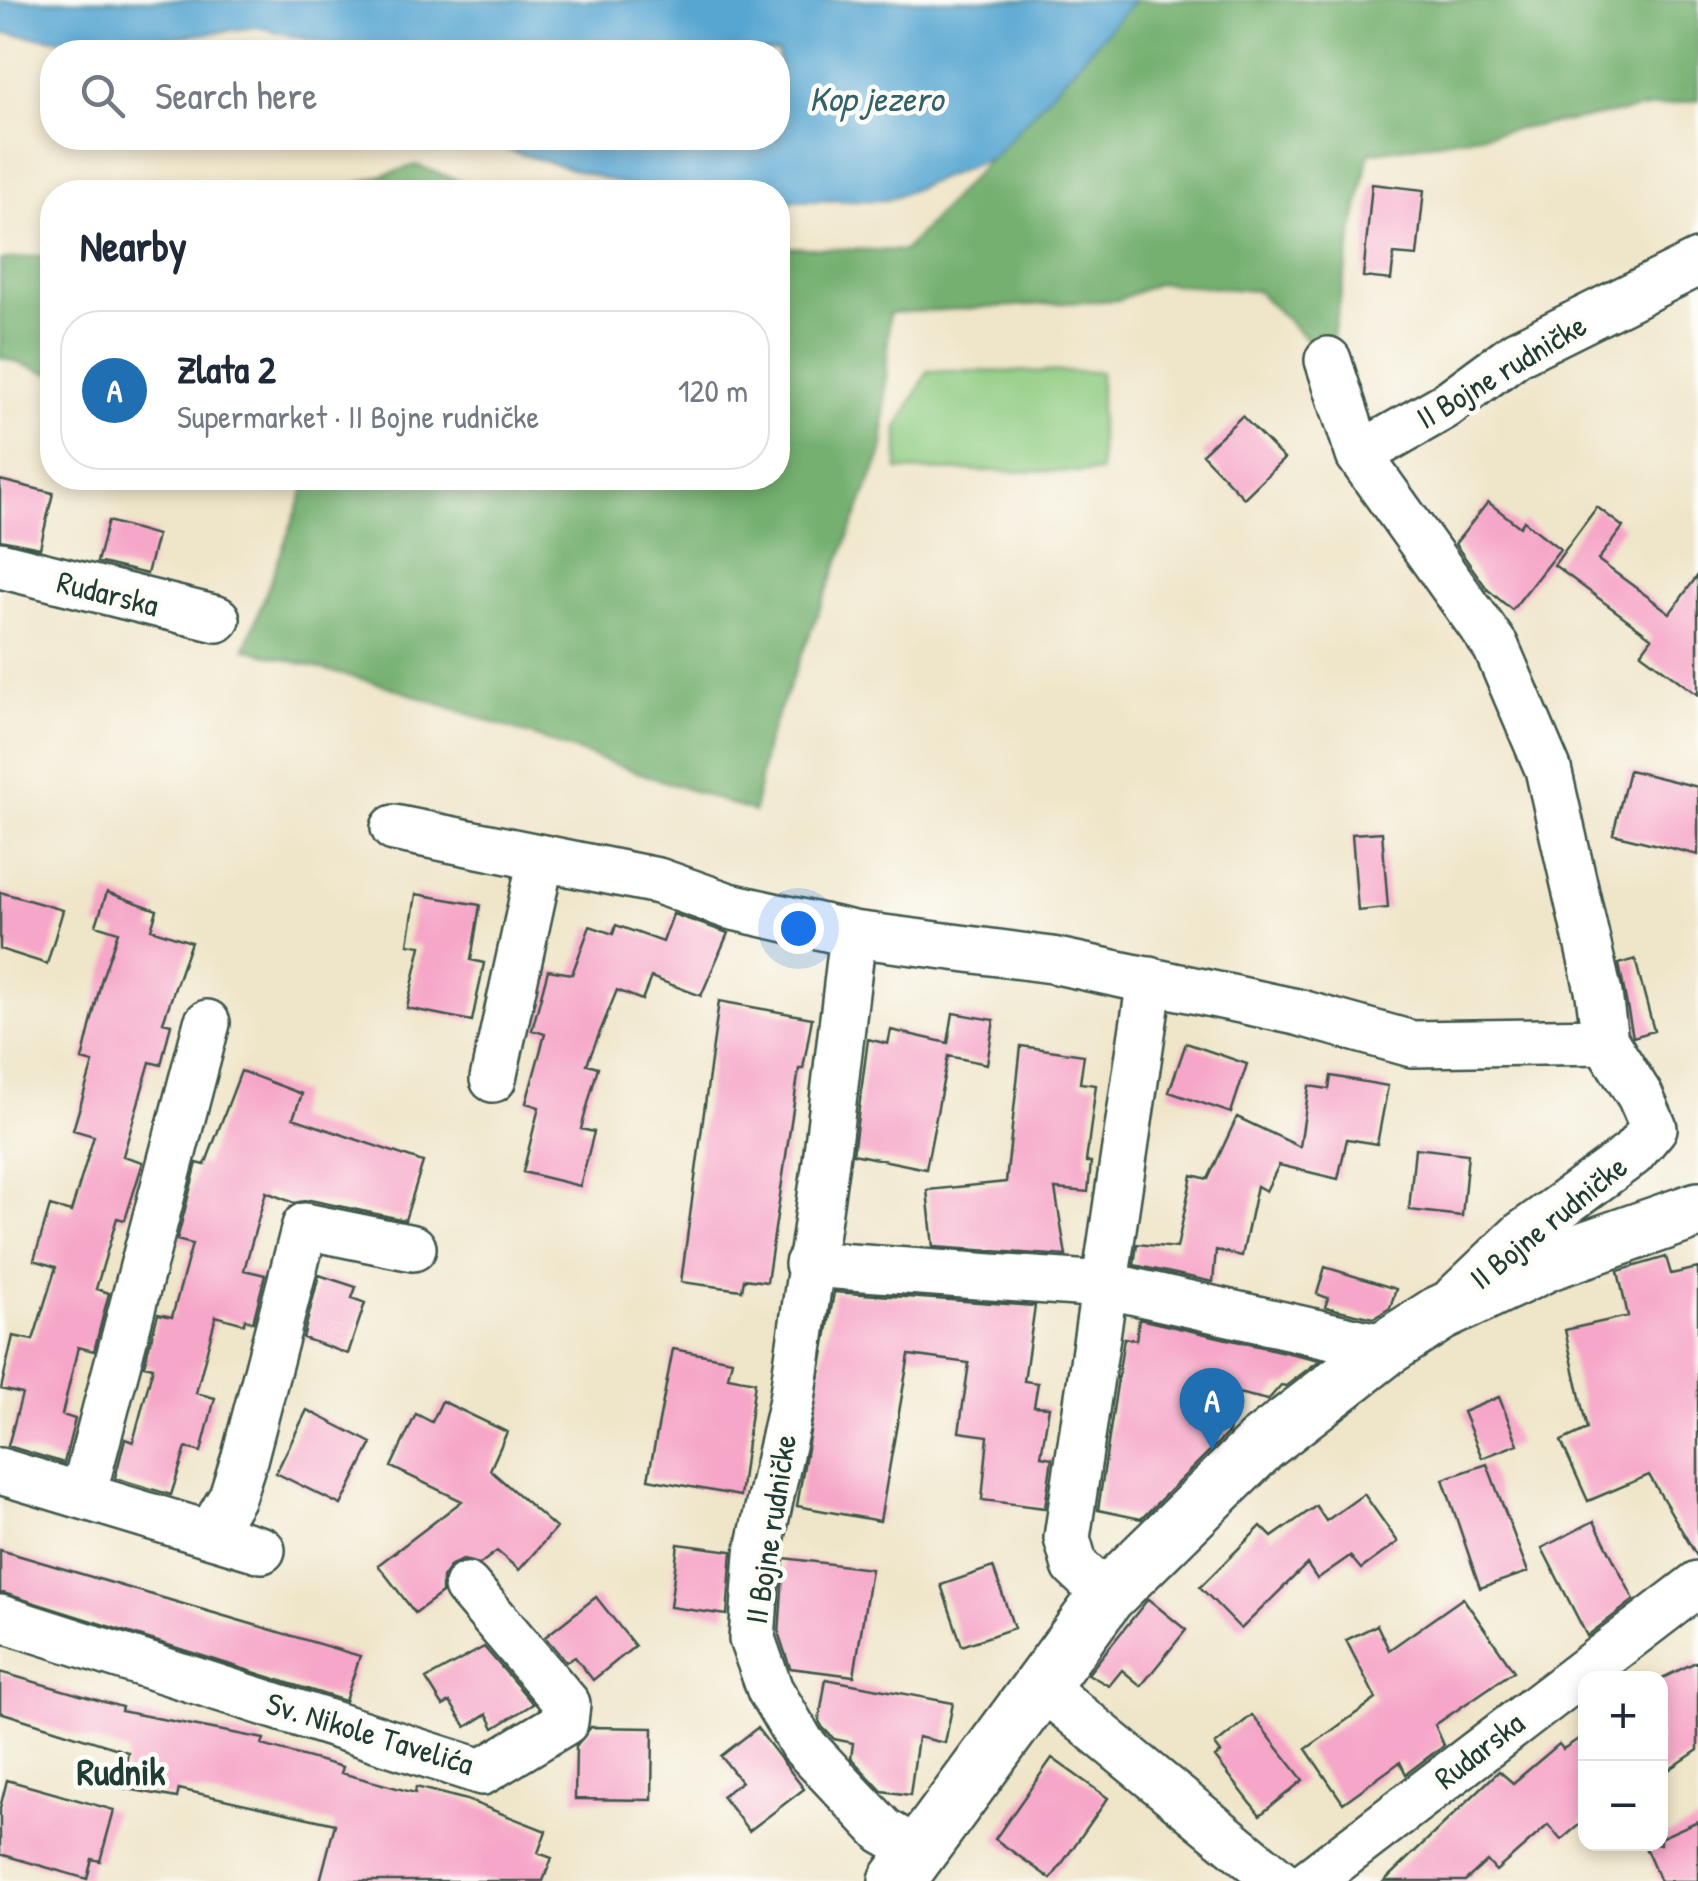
<!DOCTYPE html>
<meta charset="utf-8">
<style>
body{margin:0;font-family:"Patrick Hand",sans-serif;background:#f6f6f7;color:#1f2937}
.controls{position:absolute;right:30px;bottom:30px;display:grid;overflow:hidden;border-radius:20px;box-shadow:0 5px 15px #0003}
.controls button{width:90px;height:90px;display:grid;place-items:center;padding:0;border:0;border-bottom:2px solid #e0e1e3;background:#fff;color:#1f2937;font:50px sans-serif}
.you{position:absolute;left:798px;top:928px;width:35px;height:35px;margin:-25px;border:8px solid #fff;border-radius:50%;background:#1a73e8;box-shadow:0 0 0 15px #1a73e833}
.badge{display:grid;place-items:center;width:65px;height:65px;border-radius:50%;background:#1f6fb2;color:#fff;font-size:32px;font-weight:700}
.pin{position:absolute;translate:-50% -82px;filter:drop-shadow(0 2px 5px #0008)}
.pin::after{content:'';position:absolute;top:52px;width:35px;height:30px;background:inherit;clip-path:polygon(0 0,100% 0,50% 100%)}
.list{margin:0;padding:0;list-style:none}
h2{display:flex;justify-content:space-between;align-items:center;height:130px;margin:0;padding:0 40px;font-size:42px}
h2 small{font-size:32px;font-weight:400;color:#747a83}
.list li{display:grid;grid-template-columns:65px 1fr auto;gap:30px;align-items:center;box-sizing:border-box;height:160px;margin:0 20px 20px;padding:0 20px;border:2px solid #e0e1e3;border-radius:40px}
.list b{display:block;font-size:38px;white-space:nowrap}
.list p{margin:0;font-size:32px;white-space:nowrap;color:#747a83}
.list em{font-size:32px;font-style:normal;color:#747a83}
.icon{flex:none;width:55px;height:55px;fill:none;stroke:currentColor;stroke-width:2;stroke-linecap:round;stroke-linejoin:round}
.map{position:relative;flex:none;width:1698px;height:1881px;overflow:hidden}
.search{position:absolute;background:#fff;box-shadow:0 5px 15px #0003;left:40px;top:40px;width:750px;height:110px;display:flex;align-items:center;gap:25px;box-sizing:border-box;padding:0 35px;border-radius:40px;color:#747a83;font-size:38px}
.panel{position:absolute;background:#fff;box-shadow:0 5px 15px #0003;left:40px;top:180px;width:750px;height:310px;border-radius:40px}
.map>svg:first-child{display:block}
.green{fill:#90cc82;stroke:#58845b;stroke-width:2.5}
.forest{fill:#74b070;stroke:#4a7652;stroke-width:2.5}
.water{fill:#57a6d1;stroke:#3b7282;stroke-width:2.5}
.building{fill:#f6a6c8}
.lines{fill:none;stroke-linecap:round;stroke-linejoin:round}
.street-casing{stroke:#3e564a;stroke-width:50}
.secondary-casing{stroke:#3e564a;stroke-width:60}
.street{stroke:#fff;stroke-width:45}
.secondary{stroke:#fff;stroke-width:55}
.labels{text-anchor:middle;dominant-baseline:central;stroke-width:9;stroke-linejoin:round;paint-order:stroke}
.street-label{font-size:32px;fill:#1f3d34;stroke:#fdfcf7}
.water-label{font-size:35px;font-style:italic;fill:#33626b;stroke:#fdfcf7}
.quarter-label{font-size:38px;font-weight:bold;fill:#1f3d34;stroke:#fdfcf7}
</style>
<div class="map">
<svg width="1698" height="1881" viewBox="0 0 1698 1881">
<rect width="100%" height="100%" fill="#fdfcf7"/>
<filter id="ink" filterUnits="userSpaceOnUse"><feTurbulence type="fractalNoise" baseFrequency=".01" numOctaves="2"/><feDisplacementMap in="SourceGraphic" scale="20" xChannelSelector="R" yChannelSelector="G"/><feConvolveMatrix kernelMatrix="1 2 1 2 8 2 1 2 1" color-interpolation-filters="sRGB"/></filter>
<filter id="wash" filterUnits="userSpaceOnUse"><feTurbulence type="fractalNoise" baseFrequency=".0048" numOctaves="4" result="noise"/><feDisplacementMap in="SourceGraphic" scale="40" xChannelSelector="R" yChannelSelector="G"/><feGaussianBlur stdDeviation="2.25" result="paint"/><feColorMatrix in="noise" values="0 0 0 0 0 0 0 0 0 0 0 0 0 0 0 0 0 1.4 0 .05"/><feComposite in="paint" operator="in"/></filter>
<g filter="url(#wash)">
<rect width="100%" height="100%" fill="#efe5c9"/>
<!-- green -->
<path class="green" d="M928,371l172,1v100l-202,-2v-43z"/>
<!-- forest -->
<path class="forest" d="M1135,0h563v100l-329,53 -41,207 -71,-69 -98,-8 -41,17 -229,13 -6,137 -117,294 -12,68 -370,-127 -139,-36 64,-171h469v-231l126,4z
M416,165l74,27h-162z
M52,255v119l-52,-17v-97z"/>
<!-- water -->
<path class="water" d="M0,0h1135l-142,157 -106,43 -109,1v-9h-129l-145,-43 -21,-11h295v-86h-421l-99,-25 -146,18 -112,-12z"/>
<g id="blocks">
<!-- building -->
<path class="building" d="M1372,184l52,6 -7,66 -23,-2 -3,26 -28,-3z
M1242,416l42,43 -40,39 -42,-44z
M0,480l53,13 -13,55 -40,-8z
M1488,502l32,25 4,-6 36,28 -48,61 -24,-20 -33,-46z
M1597,507l26,20 -25,33 72,53 28,-38v120l-57,-42 11,-15 -98,-73z
M108,521l49,14 -10,39 -50,-12z
M1629,770l69,17v68l-85,-21z
M1382,832l6,76 -30,3 -6,-77z
M0,892l63,18 -16,54 -47,-15z
M107,892l50,18 -6,19 40,13 -28,80 8,2 -10,41 -11,-3 -27,94 20,6 -18,58 -8,-2 -21,71 13,4 -15,58 -16,-4 -16,68 13,4 -11,44 -56,-17 14,-52 -21,-5 12,-53 20,4 23,-73 -22,-7 16,-54 21,6 23,-76 -21,-6 20,-67 -11,-3 20,-82 16,-46 -22,-7z
M416,894l64,11 -9,55 13,3 -12,58 -65,-13 14,-62 -13,-2z
M673,914l55,19 -27,63 -50,-19 -9,23 -25,-10 -30,74 11,3 -17,62 13,3 -14,54 -57,-14 16,-65 -13,-4 19,-69 -13,-4 16,-60 24,4 18,-48 23,8 3,-9 47,17z
M1635,959l19,72 -21,6 -14,-73z
M719,1001l93,17 -9,51h-4l-32,213 -23,-3 -2,11 -61,-8z
M953,1013l41,7 -7,44 -39,-8 -22,113 -73,-15 15,-115 20,5 3,-14 57,13z
M1186,1043l61,21 -16,49 -62,-21z
M1021,1046l63,9 -4,28 16,2 -10,77h5l-3,30 -33,-3 11,67 -133,-9 -6,-57 79,-8z
M241,1071l61,23 -9,24 130,44 -18,58 -95,-20 -16,3 -28,-11 -22,78 21,5 -12,47 -8,-3 -1,5 -28,-8 -20,77 19,5 -14,54 -15,-4 -15,47 -56,-17 10,-39 8,3 20,-75 -9,-2 14,-51 14,3 20,-73 -15,-4 20,-77 8,2z
M1331,1076l57,10 -11,58 -30,-5 -9,40 -59,-14 -13,26 -9,-5 -15,70 -26,-6 -3,32 -79,-17 3,-21 40,4 15,-73 16,4 29,-62 63,30 9,-61 20,3z
M1415,1148l53,6 -6,62 -53,-6z
M1666,1257l5,17 27,-6v290l-49,-83 -61,26 -27,-60 26,-12 -22,-99 63,-14 -10,-45z
M1325,1267l71,22 -6,19 -16,10 -49,-11 3,-9 -11,-4z
M319,1275l37,12 -4,11 13,5 -17,51 -45,-16z
M834,1292l201,14 -11,75 14,2 -4,23 15,1 -8,49 11,2 -7,50 -63,-8 6,-64 -29,-4 10,-69 -60,-8 -29,166 -83,-15z
M1139,1319l181,41 -34,26 -5,-1 -13,15 -30,-7 -9,39 -88,87 -43,-9 26,-172 12,2z
M673,1349l59,11 -4,17 27,5 -15,114 -92,-17z
M1499,1397l19,47 -36,14 -19,-46z
M442,1401l65,31 -17,38 66,58 -37,42 -22,-19 -17,13 -17,-4 -12,5 -9,13v15l-27,20 -37,-48 84,-64 -71,-34 25,-53 16,8z
M307,1410l65,33 -31,62 -65,-32z
M1487,1464l41,108 -48,16 -37,-109z
M1364,1494l34,48 -37,27 -11,-13 -33,23 -10,-15 -66,65 -41,-42 61,-61 11,11 44,-31 10,15z
M1594,1521l40,79 -47,36 -45,-88z
M678,1544l54,7 -5,64 -57,-8z
M0,1550l360,106 -15,45 -345,-109z
M784,1558l87,11 -17,107 -64,-8 -11,-33z
M993,1567l21,61 -52,18 -21,-61z
M596,1597l39,49 -42,34 -18,-23 -9,5 -21,-25z
M1463,1598l51,73 -79,54 9,20 -38,29 -6,-12 -57,41 -37,-54 70,-50 -30,-59 31,-15 12,25z
M1148,1599l38,31 -45,56 -19,-16 -13,16 -21,-12z
M484,1647l49,57 -39,24 -7,-14 -21,13 -16,-25 -7,4 -17,-27z
M1698,1661v89l-38,26v-97z
M0,1672l122,35 -1,4 143,28 -2,6 81,22 -2,6 74,20 1,-6 51,13 79,31 -8,22 14,5 -9,23h-223l15,-57 -156,-35 -2,9 -55,-10 6,-36 -128,-40z
M826,1679l127,24 -8,40 -27,-6 -8,58 -28,-4 -31,-33 2,-15 -19,-4 -11,-11 -4,-7z
M1252,1715l51,65 -43,35 -45,-58 6,-4 -6,-8z
M591,1727l62,1 -1,72 -77,-1 1,-53z
M757,1728l47,61 -55,42 -27,-35 19,-14 -20,-26z
M1586,1734v85l-25,21 -13,-15 -52,46 -9,-10 -22,20h-81l115,-110 14,12 46,-39 4,5z
M1052,1758l56,40 -57,81 -56,-40z
M7,1780l107,30 -14,51 -8,-2 -5,20 -87,-25v-46z
M1698,1821v60h-38l-16,-36 16,-1v-6z"/>
</g>
</g>
<g filter="url(#ink)">
<use href="#blocks" fill-opacity="0" stroke="#3e564a" stroke-width="2.5"/>
<g class="lines">
<defs>
<path id="street" d="M1328,360l31,95 137,192 52,122 51,225 6,47 35,55 14,32 -22,26 -111,81 -65,62
M1359,455l86,-49 72,-53 181,-90
M0,565l217,54
M394,828l264,53 71,25 124,28 199,26 245,52 115,32 193,-3
M853,934l-27,227 -34,239 -34,154 -6,85 18,51 32,54 82,87 35,20
M493,1079l48,-220
M808,1264l297,21 281,63
M0,1471l262,79
M83,1495l124,-472
M210,1534l22,-37 12,-37 61,-234 108,22
M1107,1596l-32,-30 -8,-28 83,-558
M0,1618l482,154 83,-50 2,-18 -100,-118
M1039,1684l240,197
M1310,1881l388,-297"/>
<path id="secondary" d="M897,1881l210,-285 154,-151 125,-97 53,-34 110,-52 149,-52"/>
</defs>
<!-- street casing -->
<use href="#street" class="street-casing"/>
<!-- secondary casing -->
<use href="#secondary" class="secondary-casing"/>
<!-- street -->
<use href="#street" class="street"/>
<!-- secondary -->
<use href="#secondary" class="secondary"/>
</g>
</g>
<g class="labels">
<!-- street labels -->
<g class="street-label">
<text transform="translate(1501 371) rotate(-31)">II Bojne rudničke</text>
<text transform="translate(108 593) rotate(14)">Rudarska</text>
<text transform="translate(1548 1222) rotate(-39)">II Bojne rudničke</text>
<text transform="translate(770 1529) rotate(-81)">II Bojne rudničke</text>
<text transform="translate(370 1733) rotate(17)">Sv. Nikole Tavelića</text>
<text transform="translate(1479 1750) rotate(-38)">Rudarska</text>
</g>
<!-- water labels -->
<g class="water-label">
<text x="876" y="98">Kop jezero</text>
</g>
<!-- quarter labels -->
<g class="quarter-label">
<text x="121" y="1771">Rudnik</text>
</g>
</g>
</svg>
<div class="controls">
<button>+</button>
<button>−</button>
</div>
<div class="you"></div>
<div class="pin badge" style="left:1212px;top:1450px">A</div>
<div class="search"><svg class="icon" aria-label="search" viewBox="0 0 24 24"><circle cx="10" cy="10" r="6"/><path d="M15 15l6 6"/></svg>Search here</div>
<section class="panel">
<h2>Nearby<small></small></h2>
<ul class="list">
<li><span class="badge">A</span><div><b>Zlata 2</b><p>Supermarket · II Bojne rudničke</p></div><em>120 m</em></li>
</ul>
</section>
</div>
